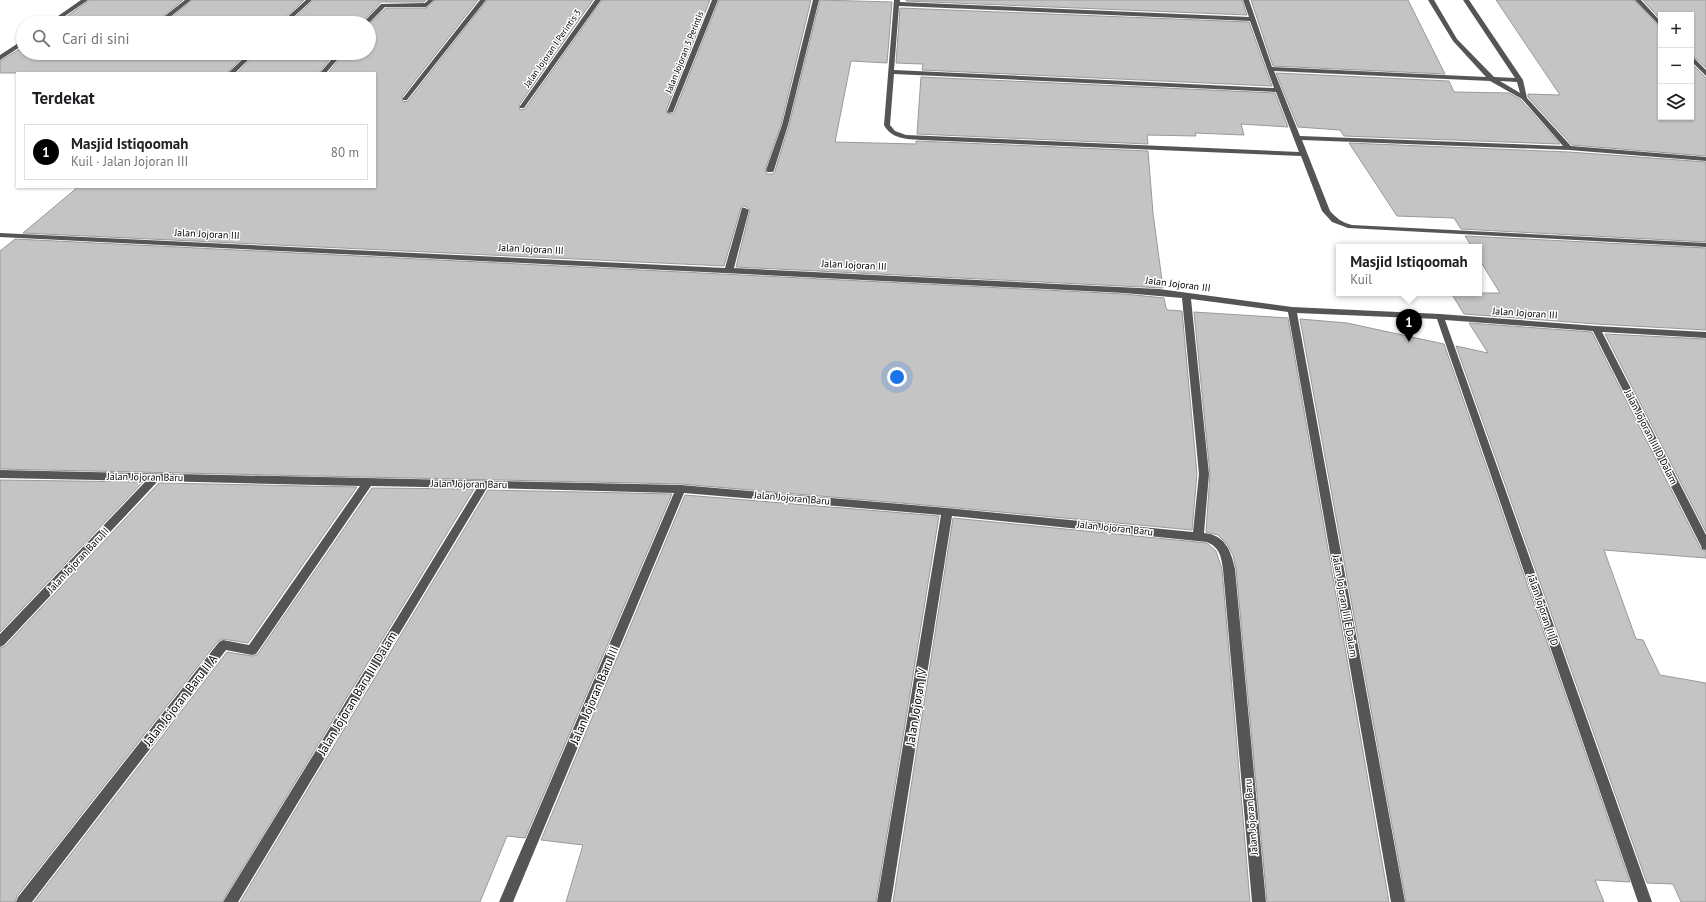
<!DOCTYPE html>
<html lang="id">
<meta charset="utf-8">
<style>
body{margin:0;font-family:"PT Sans",sans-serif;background:#f2f2f2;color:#202124}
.controls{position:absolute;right:12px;top:12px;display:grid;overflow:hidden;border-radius:0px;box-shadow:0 1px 3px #0004}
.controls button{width:36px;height:36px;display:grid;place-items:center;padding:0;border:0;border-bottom:1px solid #e0e0e0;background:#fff;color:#202124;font:20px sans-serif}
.you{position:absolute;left:897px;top:377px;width:14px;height:14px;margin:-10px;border:3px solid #fff;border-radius:50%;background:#1a73e8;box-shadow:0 0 0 6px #1a73e833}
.badge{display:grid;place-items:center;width:26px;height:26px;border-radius:50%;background:#000;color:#fff;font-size:13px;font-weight:700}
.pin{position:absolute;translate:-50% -33px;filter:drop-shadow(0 1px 2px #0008)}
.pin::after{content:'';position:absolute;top:21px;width:14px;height:12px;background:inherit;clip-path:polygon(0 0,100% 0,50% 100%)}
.popup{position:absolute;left:1336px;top:244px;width:146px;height:52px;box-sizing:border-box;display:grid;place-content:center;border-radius:0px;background:#fff;filter:drop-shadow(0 1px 3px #0005);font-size:13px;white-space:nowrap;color:#757577}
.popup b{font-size:15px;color:#202124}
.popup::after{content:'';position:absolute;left:50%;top:100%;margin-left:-8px;border:8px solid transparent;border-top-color:#fff}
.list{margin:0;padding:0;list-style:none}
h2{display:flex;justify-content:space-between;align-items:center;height:52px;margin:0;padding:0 16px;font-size:17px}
h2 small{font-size:13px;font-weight:400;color:#757577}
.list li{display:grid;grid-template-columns:26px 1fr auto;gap:12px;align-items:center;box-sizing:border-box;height:56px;margin:0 8px 8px;padding:0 8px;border:1px solid #e0e0e0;border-radius:0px}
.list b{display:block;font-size:15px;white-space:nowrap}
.list p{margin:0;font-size:13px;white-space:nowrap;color:#757577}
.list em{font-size:13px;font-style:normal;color:#757577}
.icon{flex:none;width:22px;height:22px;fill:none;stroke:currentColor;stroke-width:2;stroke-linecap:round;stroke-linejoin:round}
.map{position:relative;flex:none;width:1706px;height:902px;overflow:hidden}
.search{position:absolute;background:#fff;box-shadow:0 1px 3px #0004;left:16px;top:16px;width:360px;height:44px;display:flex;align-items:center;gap:10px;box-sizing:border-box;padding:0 14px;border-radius:22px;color:#757577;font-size:15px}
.panel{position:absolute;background:#fff;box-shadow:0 1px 3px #0004;left:16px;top:72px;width:360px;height:116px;border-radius:0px}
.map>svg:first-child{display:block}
.building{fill:#c4c4c4;stroke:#999}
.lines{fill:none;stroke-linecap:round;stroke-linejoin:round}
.minor{fill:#555;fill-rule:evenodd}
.labels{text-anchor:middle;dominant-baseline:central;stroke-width:3;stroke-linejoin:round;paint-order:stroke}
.far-street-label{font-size:9px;fill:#000;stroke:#fff}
.street-label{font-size:10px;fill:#000;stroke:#fff}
.near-street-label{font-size:12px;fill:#000;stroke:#fff}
</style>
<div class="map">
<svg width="1706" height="902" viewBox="0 0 1706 902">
<rect width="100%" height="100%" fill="#fff"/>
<!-- building -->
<path class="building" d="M89,0h94l-28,23h-97z
M192,0h112l-24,23h-115z
M313,0h113l-2,2h-43l-19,21h-73z
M435,0h43l-76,97 1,5 5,-1 79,-101h106l-74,105 1,5 5,-1 77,-109h108l-44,111 2,3 6,-1 45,-113h92l-30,125 -16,45 2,4h6l2,-3 14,-46 31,-125 72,2 -5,61 -36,-2 -16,81 81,2v-3l232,10 5,62 10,75 -427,-21 14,-57 -5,-4 -4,2 -17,58 -701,-33 55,-46h297v-114h-47l16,-20h25v-29l17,-16h40z
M906,0h336l5,15 -341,-14z
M1251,0h157l37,74 -172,-8z
M1496,0h138l27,28v89h30v-54l15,15v78l-134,-11 -44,-48v-3l32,1z
M1643,0h63v68l-15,-14v-39h-30v5z
M900,8l349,14 23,64 -350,-16 1,-6 -27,-1z
M23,47v6h224l-20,20h-227v-12z
M256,53h79l-16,20h-82z
M1276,73l173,8 5,11 55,1 12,7 39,44 -216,-8 -4,-6 -42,-3z
M921,77l354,16 13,34 -47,-3 3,11 -49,-2 1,3 -49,-1 1,9 -231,-10z
M1349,143l220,9 137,10v80l-245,-13 -7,-11 -57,-2z
M1465,236l241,12v82l-110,-6 -132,-10 -13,-21h49l-21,-34v-12h-7z
M15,239l1109,55 40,4 2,10 2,2 14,1 15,163 -5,56 -245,-23 -266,-23 -681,-15v-218z
M1194,312l94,6 101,584h-122l-31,-333 -3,-14 -6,-11 -9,-9 -12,-3 4,-58z
M1300,319l47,4 97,21 186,538 -35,-2 9,22h-198z
M1469,323l123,9 109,217 5,2v7l-102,-8 32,89 7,1 17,35 46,8v219h-25l-8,-18 -26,-1 -191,-537 32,7z
M1605,334l101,5v193z
M0,480l143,2 -143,150z
M159,483l198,4 -109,156 -25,-4 -5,2 -201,255 -2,6h-15v-254l5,-2z
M372,488l102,1 -252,413h-188l193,-250 25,4 5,-1z
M488,490l184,4 -147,344 -18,-2 -27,66h-240z
M685,495l254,21 -63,386h-310l17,-57 -42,-5z
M953,518l254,25 9,8 6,18 28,333h-357z"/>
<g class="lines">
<!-- minor -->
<path class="minor" d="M81,0h7l-33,23h-7z
M185,0h6l-28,23h-7z
M306,0h6l-25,23h-6z
M428,0h6l-8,7h-41l-16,16h-6l18,-19 44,-1z
M480,0h6l-79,100h-4v-2z
M595,0h6l-77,108h-4v-2z
M712,0h6l-45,112 -5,1 -1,-1z
M813,0h6l-31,125 -14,45 -1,2h-6l-1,-2 16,-45z
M894,0h6v2l349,15 -6,-17h6l23,67 214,10 -33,-36 -25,-41h6l23,39 37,38 21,1 -52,-78h6l54,80 4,18 44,48 135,11v4l-137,-11 -267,-10 28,71c6,7 13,12 22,14l354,18v4l-358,-19 -16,-6 -10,-11 -21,-55 -380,-16c-14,-1 -30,-1 -37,-15zM899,6l351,15 24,67 -380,-18zM1274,71l216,10 32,18 41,47 -263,-10zM894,74l382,18 23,60 -393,-17 -11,-4 -5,-6zM1500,81l17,1 3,11z
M1635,0h6l20,22v5z
M23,40v5l-23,15v-5z
M249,53h6l-20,20h-7z
M337,53h6l-17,20h-6z
M1691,55l15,15v6l-15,-15z
M742,208h3l4,2 -15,58 425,21 133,18 148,7 156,12 110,6v6l-104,-6 104,203v15l-4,-1 -1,-3 -108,-215 -148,-11 207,582h-14l-201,-583 -140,-6 108,589h-14l-103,-590 -97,-13 18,175 -5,59c21,2 27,17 31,36l31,333h-14l-29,-333c-2,-13 -3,-21 -16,-27l-255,-26 -61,386h-14l64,-387 -257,-22 -171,409h-14l175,-409 -187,-5 -249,414h-15l254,-414 -106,-2 -115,168 -4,1 -26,-5 -194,252h-16l2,-5 201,-255 4,-2 26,5 111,-159 -202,-5 -154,164 -4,2v-13l146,-153 -146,-3v-8l681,15 266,23 246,24 6,-58 -17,-176 -58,-5 -1124,-56v-4l725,35z"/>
</g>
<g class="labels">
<!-- far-street labels -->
<g class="far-street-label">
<text transform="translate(552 48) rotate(-55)">Jalan Jojoran I Perintis 3</text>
<text transform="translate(684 52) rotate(-68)">Jalan Jojoran 3 Perintis</text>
</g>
<!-- street labels -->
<g class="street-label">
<text transform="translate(207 234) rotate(3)">Jalan Jojoran III</text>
<text transform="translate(531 249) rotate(3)">Jalan Jojoran III</text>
<text transform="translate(854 265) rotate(3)">Jalan Jojoran III</text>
<text transform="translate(1178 284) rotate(7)">Jalan Jojoran III</text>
<text transform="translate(1525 313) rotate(4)">Jalan Jojoran III</text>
<text transform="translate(1651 437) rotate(63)">Jalan Jojoran III D Dalam</text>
<text transform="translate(145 477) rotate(1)">Jalan Jojoran Baru</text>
<text transform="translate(469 484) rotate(1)">Jalan Jojoran Baru</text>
<text transform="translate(792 498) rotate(5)">Jalan Jojoran Baru</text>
<text transform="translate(1115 528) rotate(6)">Jalan Jojoran Baru</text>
<text transform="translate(78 560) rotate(-47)">Jalan Jojoran Baru II</text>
<text transform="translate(1345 606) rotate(80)">Jalan Jojoran III E Dalam</text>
<text transform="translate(1543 610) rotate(71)">Jalan Jojoran III D</text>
<text transform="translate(1251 817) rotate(-95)">Jalan Jojoran Baru</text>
</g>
<!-- near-street labels -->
<g class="near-street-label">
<text transform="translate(357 693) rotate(-59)">Jalan Jojoran Baru III Dalam</text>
<text transform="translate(594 695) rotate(-67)">Jalan Jojoran Baru III</text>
<text transform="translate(180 700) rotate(-52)">Jalan Jojoran Baru II A</text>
<text transform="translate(916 707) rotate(-81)">Jalan Jojoran IV</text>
</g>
</g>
</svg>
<div class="controls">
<button>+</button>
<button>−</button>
<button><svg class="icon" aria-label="layers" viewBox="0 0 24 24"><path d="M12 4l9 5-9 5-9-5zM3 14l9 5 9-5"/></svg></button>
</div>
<div class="you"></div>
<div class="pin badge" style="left:1409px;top:342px">1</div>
<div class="popup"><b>Masjid Istiqoomah</b>Kuil</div>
<div class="search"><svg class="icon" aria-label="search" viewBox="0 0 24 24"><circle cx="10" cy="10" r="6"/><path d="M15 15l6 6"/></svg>Cari di sini</div>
<section class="panel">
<h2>Terdekat<small></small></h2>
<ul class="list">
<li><span class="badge">1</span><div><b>Masjid Istiqoomah</b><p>Kuil · Jalan Jojoran III</p></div><em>80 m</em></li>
</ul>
</section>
</div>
